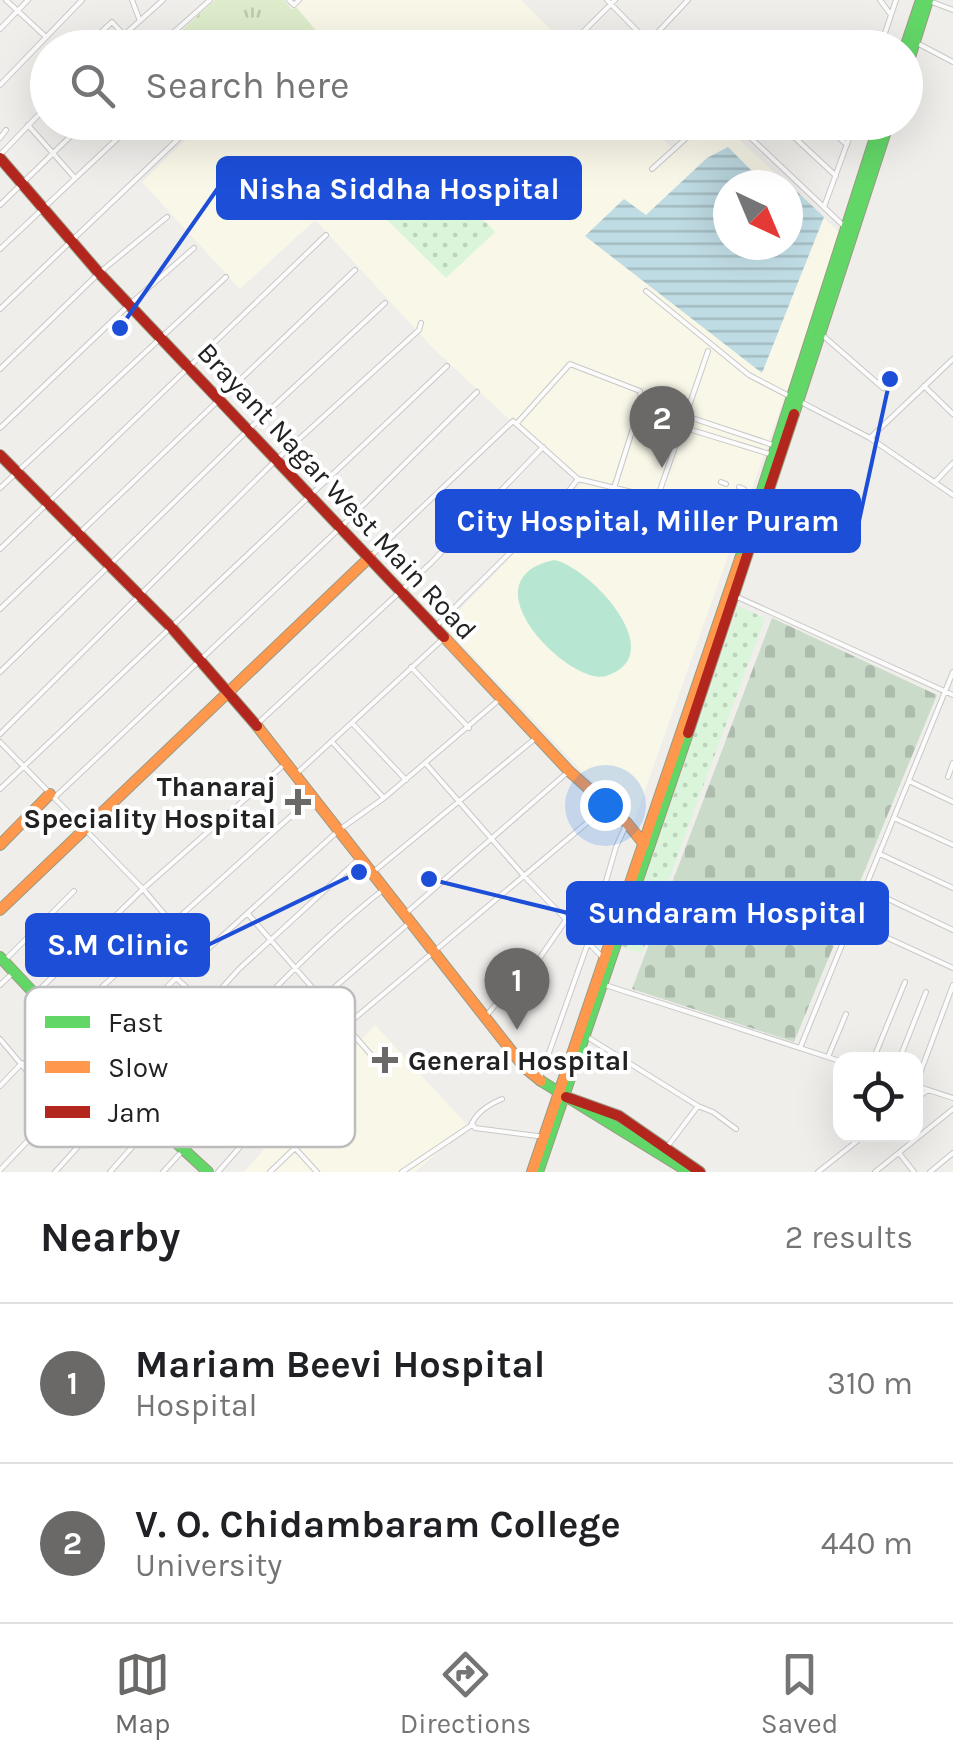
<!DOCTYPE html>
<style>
body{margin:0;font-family:Karla,sans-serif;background:#f6f6f6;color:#202124}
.controls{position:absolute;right:30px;bottom:30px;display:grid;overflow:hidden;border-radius:20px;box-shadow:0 10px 40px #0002}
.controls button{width:90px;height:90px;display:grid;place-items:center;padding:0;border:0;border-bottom:2px solid #e0e0e0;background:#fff;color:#202124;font:50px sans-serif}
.compass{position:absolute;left:713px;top:170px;width:90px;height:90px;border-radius:50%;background:#fff;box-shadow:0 10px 40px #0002;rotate:136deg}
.you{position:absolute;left:605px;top:805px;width:35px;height:35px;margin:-25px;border:8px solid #fff;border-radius:50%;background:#1a73e8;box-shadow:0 0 0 15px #1a73e833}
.badge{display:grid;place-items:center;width:65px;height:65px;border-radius:50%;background:#6a6968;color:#fff;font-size:32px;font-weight:700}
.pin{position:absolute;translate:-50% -82px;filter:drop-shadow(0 2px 5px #0008)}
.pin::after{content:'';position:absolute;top:52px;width:35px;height:30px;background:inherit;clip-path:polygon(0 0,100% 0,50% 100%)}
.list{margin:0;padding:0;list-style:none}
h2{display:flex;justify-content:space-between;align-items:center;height:130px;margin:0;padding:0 40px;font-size:42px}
h2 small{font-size:32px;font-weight:400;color:#757577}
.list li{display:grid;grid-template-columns:65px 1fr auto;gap:30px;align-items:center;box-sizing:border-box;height:160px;padding:0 40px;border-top:2px solid #e0e0e0}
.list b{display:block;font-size:38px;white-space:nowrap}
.list p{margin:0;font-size:32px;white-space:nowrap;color:#757577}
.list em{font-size:32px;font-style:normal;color:#757577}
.icon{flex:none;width:55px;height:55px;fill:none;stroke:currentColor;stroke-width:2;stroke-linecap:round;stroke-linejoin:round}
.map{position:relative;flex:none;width:953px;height:1172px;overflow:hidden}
.search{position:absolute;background:#fff;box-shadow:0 10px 40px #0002;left:30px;right:30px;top:30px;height:110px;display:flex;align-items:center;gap:25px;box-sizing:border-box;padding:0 35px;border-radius:55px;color:#757577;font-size:38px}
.sheet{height:450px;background:#fff}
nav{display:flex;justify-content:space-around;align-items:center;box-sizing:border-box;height:140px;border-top:2px solid #e0e0e0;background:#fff;font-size:28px;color:#757577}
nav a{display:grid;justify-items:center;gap:5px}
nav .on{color:#6a6968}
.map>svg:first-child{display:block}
.education{fill:#f8f7e8}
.grass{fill:url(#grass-tufts)}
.cemetery{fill:url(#cemetery-stones)}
.park{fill:url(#park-dots)}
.pitch{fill:#b7e6d2}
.water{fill:url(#water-rules)}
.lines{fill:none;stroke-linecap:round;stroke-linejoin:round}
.street-casing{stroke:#c9c8c7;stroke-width:6}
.fast-casing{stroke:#999a82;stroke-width:12}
.slow-casing{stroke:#999a82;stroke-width:12}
.jam-casing{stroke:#999a82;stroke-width:12}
.street{stroke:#fdfcfc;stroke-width:4}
.fast{stroke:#63d668;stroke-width:10}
.slow{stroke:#ff974d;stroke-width:10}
.jam{stroke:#b3261e;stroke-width:10}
.poi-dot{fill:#6a6968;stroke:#fff;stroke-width:4}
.labels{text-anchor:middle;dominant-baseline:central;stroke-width:8;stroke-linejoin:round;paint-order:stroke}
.street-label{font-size:28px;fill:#222;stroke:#fff}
.poi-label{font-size:28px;font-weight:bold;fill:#222;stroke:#fff;text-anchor:end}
.key{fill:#fff;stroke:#bdbdbd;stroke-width:2.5}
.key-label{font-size:28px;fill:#222}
.leader{fill:none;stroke:#1d4ed8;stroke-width:4}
.callout-dot{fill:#1d4ed8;stroke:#fff;stroke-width:4}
.callout{fill:#1d4ed8;stroke:#1d4ed8;stroke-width:4}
.callout-label{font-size:30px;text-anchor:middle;font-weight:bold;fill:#fff}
</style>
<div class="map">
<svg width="953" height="1172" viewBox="0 0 953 1172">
<defs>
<pattern id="grass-tufts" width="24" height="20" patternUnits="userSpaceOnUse" patternTransform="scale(2.5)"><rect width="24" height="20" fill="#ddeccb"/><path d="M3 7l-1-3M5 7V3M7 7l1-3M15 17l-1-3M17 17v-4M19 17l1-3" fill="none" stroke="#bdcaae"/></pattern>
<pattern id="cemetery-stones" width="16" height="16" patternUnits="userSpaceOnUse" patternTransform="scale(2.5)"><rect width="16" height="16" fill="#cadbca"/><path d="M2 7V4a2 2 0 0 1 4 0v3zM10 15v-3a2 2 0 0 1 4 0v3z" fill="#adbcad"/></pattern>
<pattern id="park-dots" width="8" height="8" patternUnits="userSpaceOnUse" patternTransform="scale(2.5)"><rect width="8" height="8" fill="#daf5da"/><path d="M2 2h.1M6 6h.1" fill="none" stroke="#bbd2bb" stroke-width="1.8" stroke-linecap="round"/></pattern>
<pattern id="water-rules" width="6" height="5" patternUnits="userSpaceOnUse" patternTransform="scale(2.5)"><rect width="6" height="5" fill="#bfdbe3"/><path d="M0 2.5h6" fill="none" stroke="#a4bcc2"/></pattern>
</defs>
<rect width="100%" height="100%" fill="#f0eeeb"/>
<!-- education -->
<path class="education" d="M214,0h67l10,10 10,-10h220l48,47 -397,1 -5,-7z
M203,123h443l25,24 26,-24h24l67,62h-60v60h60v-60l54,50 -208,586 -12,-8 -178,-187 140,-145 -38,-27 -113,-106 -118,-128 -75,69 -98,-107z
M375,1025l93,101 -53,46h-171z"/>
<!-- grass -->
<path class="grass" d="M215,0h69l7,9 6,-1 33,39h-155l-5,-6z"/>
<!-- cemetery -->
<path class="cemetery" d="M772,618l165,77 -143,347 -162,-53z"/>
<!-- park -->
<path class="park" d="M430,163l65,69 -49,46 -67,-66z
M738,606l27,12 -123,335 -20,-6z"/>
<!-- pitch -->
<path class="pitch" d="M554,560c36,7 118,95 52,116 -35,11 -144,-96 -52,-116z"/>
<!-- water -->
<path class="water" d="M728,147l38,38h-38v60h60v-62l36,34 -62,156 -177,-137 39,-37 22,16 61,-57z"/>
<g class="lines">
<defs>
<path id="street" d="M6,0l40,37
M132,0l8,21
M289,0l5,5 5,-5
M607,0l47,48
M880,0l11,15
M929,1l24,9
M0,29l28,-29
M744,37l10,11
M575,40l40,-40
M915,42l38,20
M720,44l3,4
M84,48l28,-26 12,13 -14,13
M134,48l-10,-13 39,-35
M171,48l-6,-8 45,-40
M643,48l45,-48
M880,48l16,-48
M0,85l82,-85
M40,95l8,8
M67,122l9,9
M734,122l113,107
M778,122l58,54
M822,122l25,23
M28,125l46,52
M0,138l6,-8
M751,138l15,-16
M0,155l48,-50
M652,169l52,-47
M0,205l85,-83
M824,207l31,-85
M0,249l135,-127
M646,291l103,84 121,63 83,57
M0,309l196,-187
M820,333l63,55
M0,369l99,-96 68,-56
M924,386l29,28
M686,416l90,30
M518,422l52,-58 70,27 1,12 -27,85
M682,427l91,28
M0,428l130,-124 64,-56
M870,438l83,-79
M721,482l5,2
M935,482l18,-19
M739,487l5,2
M0,488l226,-211
M657,499l51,-148
M0,549l326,-314
M370,557l143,-136 65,58 174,42
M735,596l218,99
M0,609l355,-339
M436,626l120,-119 22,-28
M411,667l58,61
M0,672l248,-242 137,-127
M352,723l54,57
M256,725l175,-162 112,-116
M0,734l276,-274 143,-130 2,-7
M0,742l143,147 57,67
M333,743l51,55
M427,765l98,112 81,84
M296,774l149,-137
M948,777l5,-14
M909,781l44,21
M0,789l447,-423
M54,798l286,-270 137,-136
M894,818l59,27
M880,854l73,34
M372,873l165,-136
M867,889l86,41
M248,914l125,143
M405,914l164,-143
M853,922l100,46
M4,961l70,-70
M176,978l29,26
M602,984l238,77
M0,985l14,-13
M35,994l108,-105 142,-125
M486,1016l16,-19 11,-2 6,-7 47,-68
M62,1023l249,-225
M239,1028l57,56
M584,1035l114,71
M0,1039l58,69
M800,1048l153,-376
M828,1057l18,-43
M873,1060l32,-78
M899,1060l27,-68
M204,1067l56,58
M540,1078l48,-135 28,-96 11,-24
M916,1084l37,-99
M0,1086l22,-23
M916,1086l37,12
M916,1098l12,-8
M502,1099c-12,5 -24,12 -30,24l3,5 70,9
M667,1147l31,-41 15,6 23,17
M899,1153l15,19
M0,1170l96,-101 43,-54 37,-37 163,-148 45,-32 116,-99
M55,1172l184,-203 121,-111
M110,1172c88,-98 171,-202 274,-283
M163,1172l158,-173 88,-76
M218,1172l131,-149 258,-217
M270,1172l25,-24 22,24
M402,1172l70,-47
M818,1172l48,-38
M875,1172l78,-63
M930,1172l23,-19"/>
<path id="fast" d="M905,48l16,-48
M906,70l22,-70
M794,414l95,-292
M740,559l140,-437
M0,957l62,66 34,46 112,103
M541,1081l148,91
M538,1172l150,-439"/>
<path id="slow" d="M444,637l125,134 58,52 17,21
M257,726l267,341 17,14
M0,845l50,-51
M0,910l370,-353
M532,1172l208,-613"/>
<path id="jam" d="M0,158l99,115 345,364
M0,455l171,172 86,99
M688,733l106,-319
M566,1097l53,19 81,56"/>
</defs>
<!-- street casing -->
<use href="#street" class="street-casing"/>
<!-- fast casing -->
<use href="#fast" class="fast-casing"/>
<!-- slow casing -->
<use href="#slow" class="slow-casing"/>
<!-- jam casing -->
<use href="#jam" class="jam-casing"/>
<!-- street -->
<use href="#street" class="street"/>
<!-- fast -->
<use href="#fast" class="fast"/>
<!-- slow -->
<use href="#slow" class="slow"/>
<!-- jam -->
<use href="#jam" class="jam"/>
</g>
<!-- markers -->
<g class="poi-dot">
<path d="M293 787h10v10h10v10h-10v10h-10v-10h-10v-10h10z"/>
<path d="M380 1045h10v10h10v10h-10v10h-10v-10h-10v-10h10z"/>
</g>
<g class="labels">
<!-- street labels -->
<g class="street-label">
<text transform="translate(337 491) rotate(47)">Brayant Nagar West Main Road</text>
</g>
<!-- poi labels -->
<g class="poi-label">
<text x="276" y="786">Thanaraj<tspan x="276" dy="32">Speciality Hospital</tspan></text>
<text x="408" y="1060" text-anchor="start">General Hospital</text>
</g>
</g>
<!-- legend -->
<rect x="25" y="987" width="330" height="160" rx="15" class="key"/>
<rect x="45" y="1016" width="45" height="12" fill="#63d668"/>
<rect x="45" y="1061" width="45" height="12" fill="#ff974d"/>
<rect x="45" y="1106" width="45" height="12" fill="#b3261e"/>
<g class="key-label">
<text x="108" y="1032">Fast</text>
<text x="108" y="1077">Slow</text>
<text x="108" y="1122">Jam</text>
</g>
<!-- callouts -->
<path class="leader" d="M120 328L218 188M890 379L859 521M429 879L568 913M359 872L208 945"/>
<g class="callout-dot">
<circle cx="120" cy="328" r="10"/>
<circle cx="890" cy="379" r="10"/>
<circle cx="429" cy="879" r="10"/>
<circle cx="359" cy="872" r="10"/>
</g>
<g class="callout">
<rect x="218" y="158" width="362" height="60" rx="10"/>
<rect x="437" y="491" width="422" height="60" rx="10"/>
<rect x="568" y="883" width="319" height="60" rx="10"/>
<rect x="27" y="915" width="181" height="60" rx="10"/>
</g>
<g class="callout-label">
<text x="399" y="199">Nisha Siddha Hospital</text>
<text x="648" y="531">City Hospital, Miller Puram</text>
<text x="727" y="923">Sundaram Hospital</text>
<text x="118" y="955">S.M Clinic</text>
</g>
</svg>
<div class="controls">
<button><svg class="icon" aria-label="locate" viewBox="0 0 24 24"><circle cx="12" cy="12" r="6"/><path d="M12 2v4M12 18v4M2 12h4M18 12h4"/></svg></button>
</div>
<svg class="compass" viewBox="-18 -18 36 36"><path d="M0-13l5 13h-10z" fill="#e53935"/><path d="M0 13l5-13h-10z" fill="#757577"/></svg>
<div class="you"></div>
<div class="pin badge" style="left:517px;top:1030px">1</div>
<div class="pin badge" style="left:662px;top:468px">2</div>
<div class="search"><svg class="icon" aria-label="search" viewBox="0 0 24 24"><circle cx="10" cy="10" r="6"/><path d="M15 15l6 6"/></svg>Search here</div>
</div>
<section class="sheet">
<h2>Nearby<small>2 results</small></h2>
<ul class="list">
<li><span class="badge">1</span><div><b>Mariam Beevi Hospital</b><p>Hospital</p></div><em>310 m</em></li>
<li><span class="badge">2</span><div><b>V. O. Chidambaram College</b><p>University</p></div><em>440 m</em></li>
</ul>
</section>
<nav>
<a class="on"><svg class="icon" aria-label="map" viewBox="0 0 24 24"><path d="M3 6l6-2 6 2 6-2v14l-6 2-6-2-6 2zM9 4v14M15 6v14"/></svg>Map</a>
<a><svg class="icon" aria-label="directions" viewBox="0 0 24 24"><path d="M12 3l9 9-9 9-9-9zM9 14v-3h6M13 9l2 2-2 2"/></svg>Directions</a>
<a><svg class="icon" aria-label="saved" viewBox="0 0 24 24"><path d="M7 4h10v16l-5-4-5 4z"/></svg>Saved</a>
</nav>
